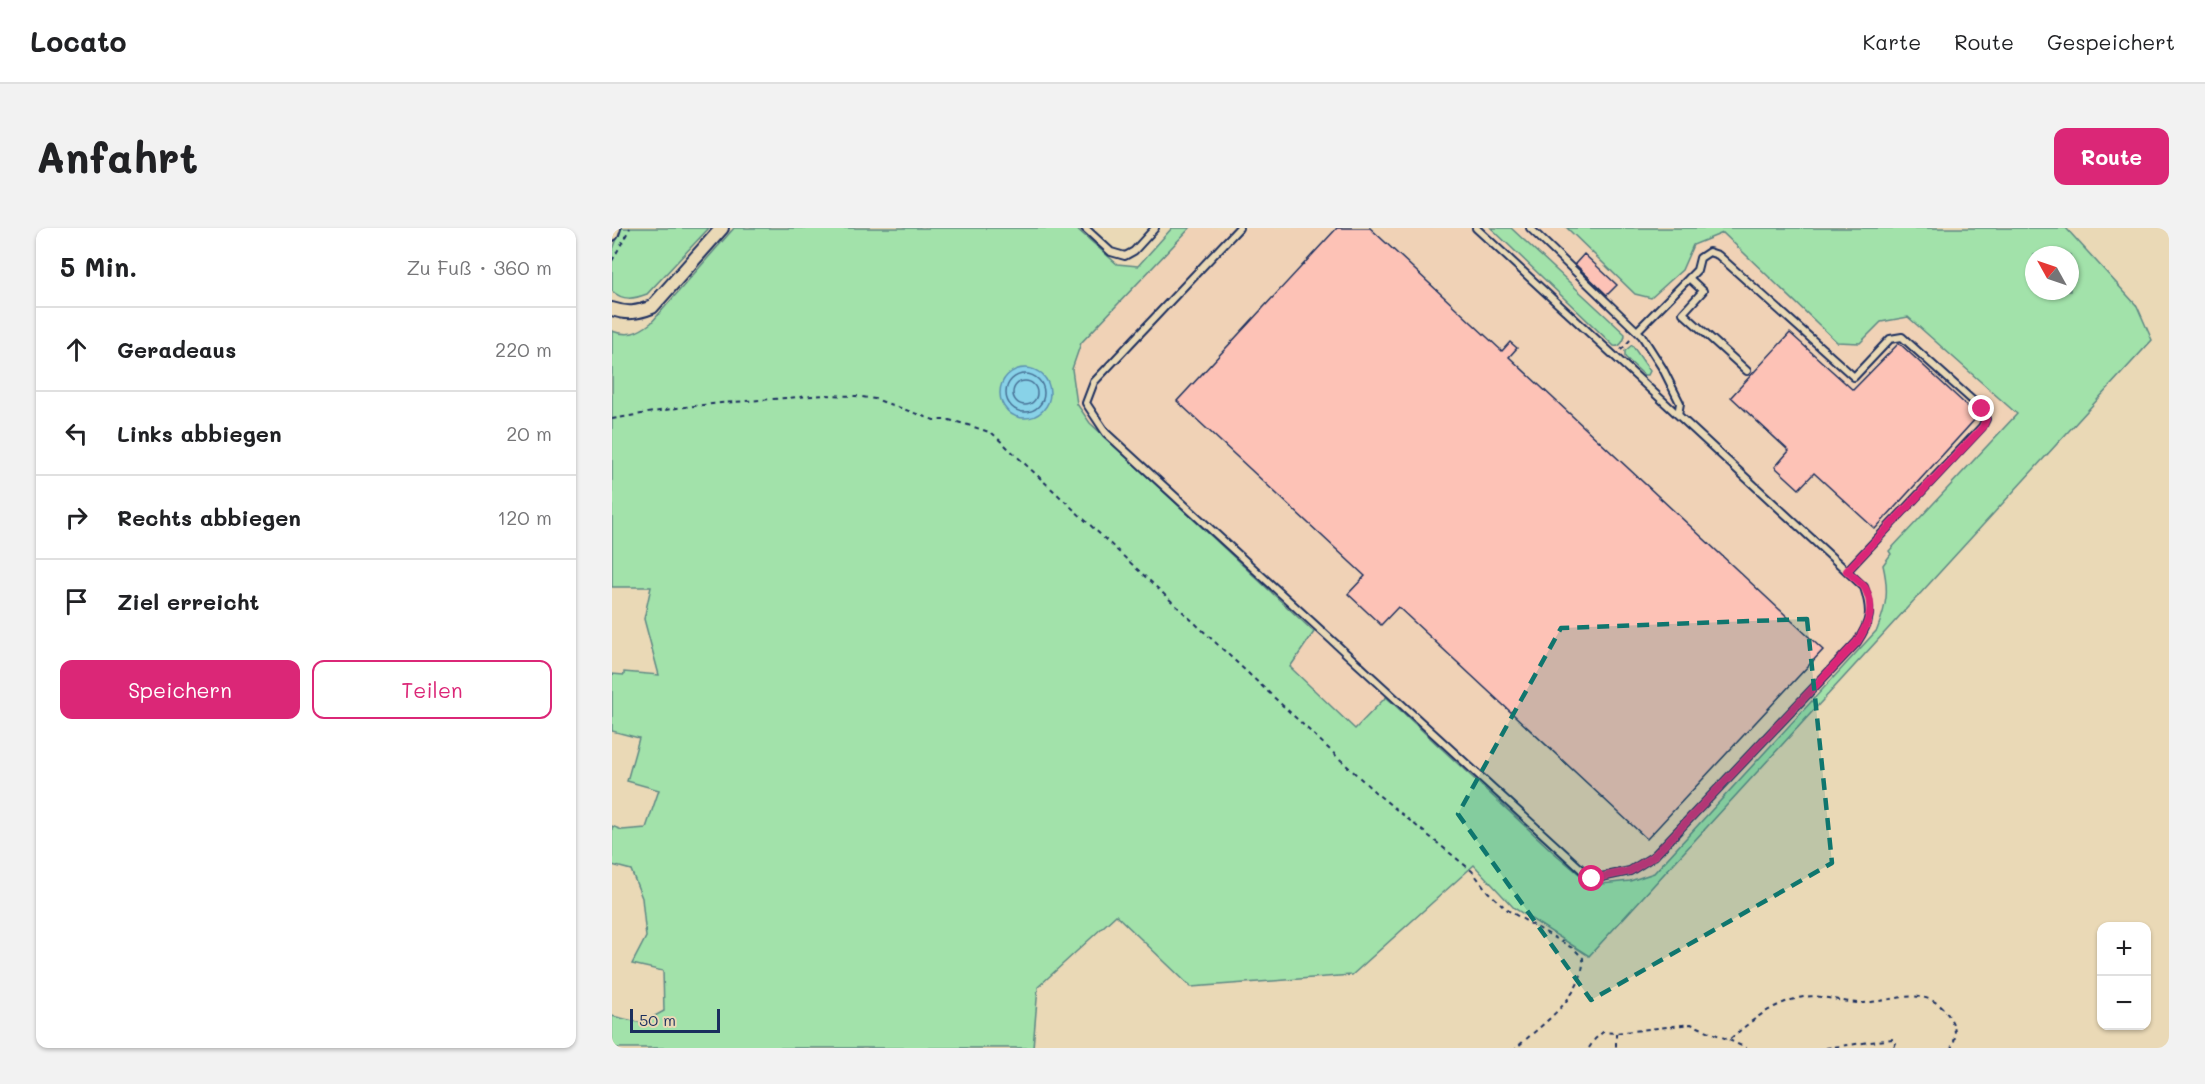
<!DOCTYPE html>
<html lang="de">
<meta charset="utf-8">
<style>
body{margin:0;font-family:Mali,sans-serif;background:#f2f2f2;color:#202124}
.controls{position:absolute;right:18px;bottom:18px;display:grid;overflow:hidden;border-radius:12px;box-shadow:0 2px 4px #0004}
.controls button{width:54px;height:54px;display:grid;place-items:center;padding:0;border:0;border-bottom:2px solid #e0e0e0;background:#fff;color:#202124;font:30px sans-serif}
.compass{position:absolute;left:1413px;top:18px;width:54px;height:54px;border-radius:50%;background:#fff;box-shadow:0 2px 4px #0004;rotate:310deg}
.scale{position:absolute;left:18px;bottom:15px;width:90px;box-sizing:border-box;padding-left:6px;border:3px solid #1b2f5e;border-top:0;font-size:16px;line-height:21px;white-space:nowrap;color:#1b2f5e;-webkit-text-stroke:4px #ead9b6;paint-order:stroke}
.stop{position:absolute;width:18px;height:18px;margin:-14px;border:4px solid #db2777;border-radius:50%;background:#fff}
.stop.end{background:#db2777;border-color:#fff;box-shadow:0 2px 6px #0008}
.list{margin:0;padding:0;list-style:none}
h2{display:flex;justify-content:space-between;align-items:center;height:78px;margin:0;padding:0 24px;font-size:26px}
h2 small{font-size:20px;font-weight:400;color:#757577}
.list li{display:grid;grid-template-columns:39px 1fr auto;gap:18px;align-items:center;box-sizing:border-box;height:84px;padding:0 24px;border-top:2px solid #e0e0e0}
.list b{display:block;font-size:22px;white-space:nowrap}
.list em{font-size:20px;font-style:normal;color:#757577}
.actions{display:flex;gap:12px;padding:18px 24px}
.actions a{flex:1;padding:14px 0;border:2px solid #db2777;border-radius:12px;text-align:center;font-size:21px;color:#db2777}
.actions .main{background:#db2777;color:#fff}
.icon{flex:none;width:33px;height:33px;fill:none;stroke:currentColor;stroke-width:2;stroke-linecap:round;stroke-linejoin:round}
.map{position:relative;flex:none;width:1557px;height:820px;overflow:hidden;border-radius:12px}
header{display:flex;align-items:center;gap:36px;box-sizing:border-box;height:84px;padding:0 30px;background:#fff;border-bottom:2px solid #e0e0e0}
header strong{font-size:28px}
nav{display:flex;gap:33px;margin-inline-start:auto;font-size:21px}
.intro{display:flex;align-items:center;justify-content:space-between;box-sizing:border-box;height:144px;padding:0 36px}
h1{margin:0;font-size:42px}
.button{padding:15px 27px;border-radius:12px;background:#db2777;color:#fff;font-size:21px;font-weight:700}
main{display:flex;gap:36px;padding:0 36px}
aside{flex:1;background:#fff;border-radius:12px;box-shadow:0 2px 4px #0004}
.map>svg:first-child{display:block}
.built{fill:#f0d2b6}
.green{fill:#a2e2aa;stroke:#5e8884;stroke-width:1.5;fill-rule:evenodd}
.water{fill:#88d2e8;stroke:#5c91b1;stroke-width:1.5}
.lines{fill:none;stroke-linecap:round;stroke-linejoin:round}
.shore{stroke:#477095;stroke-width:1.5}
.building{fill:#fdc2b6;stroke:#1b2f5e;stroke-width:1.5}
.service-casing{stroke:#1b2f5e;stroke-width:10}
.minor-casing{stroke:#1b2f5e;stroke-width:16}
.path{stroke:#1b2f5e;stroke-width:2;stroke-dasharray:4.5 4.5;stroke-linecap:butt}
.service{stroke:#ead9b6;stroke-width:6}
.minor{stroke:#ead9b6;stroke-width:12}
.route{stroke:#db2777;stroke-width:8}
.marked{fill:#0f766e;fill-opacity:0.2;stroke:#0f766e;stroke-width:4.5;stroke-dasharray:12 8;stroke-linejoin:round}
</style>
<header>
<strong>Locato</strong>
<nav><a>Karte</a><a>Route</a><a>Gespeichert</a></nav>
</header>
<div class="intro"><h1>Anfahrt</h1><a class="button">Route</a></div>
<main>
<aside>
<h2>5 Min.<small>Zu Fuß · 360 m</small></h2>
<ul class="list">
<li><svg class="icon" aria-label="ahead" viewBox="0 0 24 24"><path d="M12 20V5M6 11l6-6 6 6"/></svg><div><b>Geradeaus</b></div><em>220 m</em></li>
<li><svg class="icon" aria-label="left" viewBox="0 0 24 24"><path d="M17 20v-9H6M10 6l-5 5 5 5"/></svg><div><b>Links abbiegen</b></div><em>20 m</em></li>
<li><svg class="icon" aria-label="right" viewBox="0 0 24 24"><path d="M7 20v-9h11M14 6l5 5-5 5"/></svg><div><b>Rechts abbiegen</b></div><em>120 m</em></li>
<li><svg class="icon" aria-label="arrive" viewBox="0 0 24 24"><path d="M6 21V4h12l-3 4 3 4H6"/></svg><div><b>Ziel erreicht</b></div></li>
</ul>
<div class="actions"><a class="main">Speichern</a><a>Teilen</a></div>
</aside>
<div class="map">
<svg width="1557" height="820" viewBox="0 0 1557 820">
<rect width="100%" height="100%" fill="#ead9b6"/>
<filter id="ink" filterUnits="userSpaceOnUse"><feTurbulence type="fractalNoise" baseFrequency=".0167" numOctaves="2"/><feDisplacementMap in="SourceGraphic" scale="12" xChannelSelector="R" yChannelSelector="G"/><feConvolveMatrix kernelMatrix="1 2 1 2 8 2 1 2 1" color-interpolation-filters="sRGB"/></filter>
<g filter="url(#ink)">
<!-- built -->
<path class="built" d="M578,0h377l68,66 47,-24 11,-25 30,-12 114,109 23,1 21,-21 27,-5 109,97 -127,136 19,56 -21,25 -226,245 -70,9 -40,-34 -165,-154 -32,32 -65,-62 24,-36 -224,-208 -13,-19 -5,-35 8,-26z"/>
<!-- green -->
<path class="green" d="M9,0h88l-62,66c-13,5 -24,7 -35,-3v-39z
M122,0h342l41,36 21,2 34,-38h18l-109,115 -9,26 5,35 13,19 224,209 -24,35 65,62 31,-32 166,154 40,34 38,-4 24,-8 223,-243c10,-26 12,-39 6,-65l8,-11 -2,-3 128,-137 -109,-97 -27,5 -21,21 -23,-1 -114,-109 -30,12 -11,25 -31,28 -16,-4 -68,-66h499l71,78 15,34 -563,616 -75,-48 -40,-43 -122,110 -161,12 -75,-72 -78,72 -5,61h-421v-32l30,7 22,-12 -1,-40 -31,-7 14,-27 -4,-39 -11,-28 -19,-5v-39l10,4 24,-2 13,-38 -32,-9 12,-43 -27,-7v-57l12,1v-3l35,3 -15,-56 7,-32h-39v-256c16,6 26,2 39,-8zM1422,27h36v36h-36z
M879,0h20l114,106c0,6 -5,14 -11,12z
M1020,117l18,26 -2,4h-4l-19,-18v-6z"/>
<!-- water -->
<path class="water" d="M388 165a25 25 0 1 1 50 0a25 25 0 1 1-50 0Z"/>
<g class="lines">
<!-- shore -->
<path class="shore" d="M394 165a19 19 0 1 1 38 0a19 19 0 1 1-38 0Z
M401 165a12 12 0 1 1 24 0a12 12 0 1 1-24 0Z"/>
</g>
<!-- building -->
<path class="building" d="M725,0h33l132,123 8,-9 7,6 -8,9 314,293 -176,189 -249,-232 -17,18 -33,-31 17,-18 -188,-175z
M972,26l33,31 -10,10 -32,-31z
M1178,105l63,57 46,-47 79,73 -103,113 -61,-56 -15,16 -24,-22 14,-16 -58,-54z"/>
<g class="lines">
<defs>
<path id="service" d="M473,0l26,24 14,4 9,-5 21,-23
M627,0l-145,154 -8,21 20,30 486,446 38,-8 24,-15 203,-214c14,-21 15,-30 7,-55l-388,-359
M918,0l112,108 21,33 17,34 -2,12
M1077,50l14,13 -20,22 64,58
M1025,103l60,-61 3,-12 9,-6 9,3 136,122 36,-38 12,-2 80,72 4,10 -4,8 -135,144"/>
<path id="minor" d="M0,6l2,-6
M0,81c15,5 25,4 40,-2l70,-79"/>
</defs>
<!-- service casing -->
<use href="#service" class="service-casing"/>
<!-- minor casing -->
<use href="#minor" class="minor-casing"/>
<!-- path -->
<path class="path" d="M0,33l18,-33
M1009,122l10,-11
M0,191l65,-11 44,-5 104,-8 31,1 19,3 59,21h15l16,4 27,9 384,360 96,78 16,21 21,19 65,38 9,9c2,38 -42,67 -67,90
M1004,805v15
M1117,812l17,8
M977,820l6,-9 8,-7 13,1 75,-9 38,16c23,-20 44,-37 74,-43 17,-3 38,5 55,6 35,0 70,-22 92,15 6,10 7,20 1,30
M1214,820l67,-9 3,4 -3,5"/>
<!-- service -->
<use href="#service" class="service"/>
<!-- minor -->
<use href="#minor" class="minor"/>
</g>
</g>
<g class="lines" filter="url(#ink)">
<!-- route -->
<path class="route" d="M980,651l38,-8 24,-15 203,-214c11,-17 19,-34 8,-54 -4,-6 -13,-12 -18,-17l136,-144 3,-8 -4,-10"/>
</g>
<!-- marked area -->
<path class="marked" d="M1195,391l25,244 -241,137 -133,-186 103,-186z"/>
</svg>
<div class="controls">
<button>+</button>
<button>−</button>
</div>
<svg class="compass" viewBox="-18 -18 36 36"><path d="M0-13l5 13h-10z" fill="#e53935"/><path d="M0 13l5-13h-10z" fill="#757577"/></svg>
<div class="scale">50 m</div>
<div class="stop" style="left:980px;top:651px"></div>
<div class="stop end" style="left:1370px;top:181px"></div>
</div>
</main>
